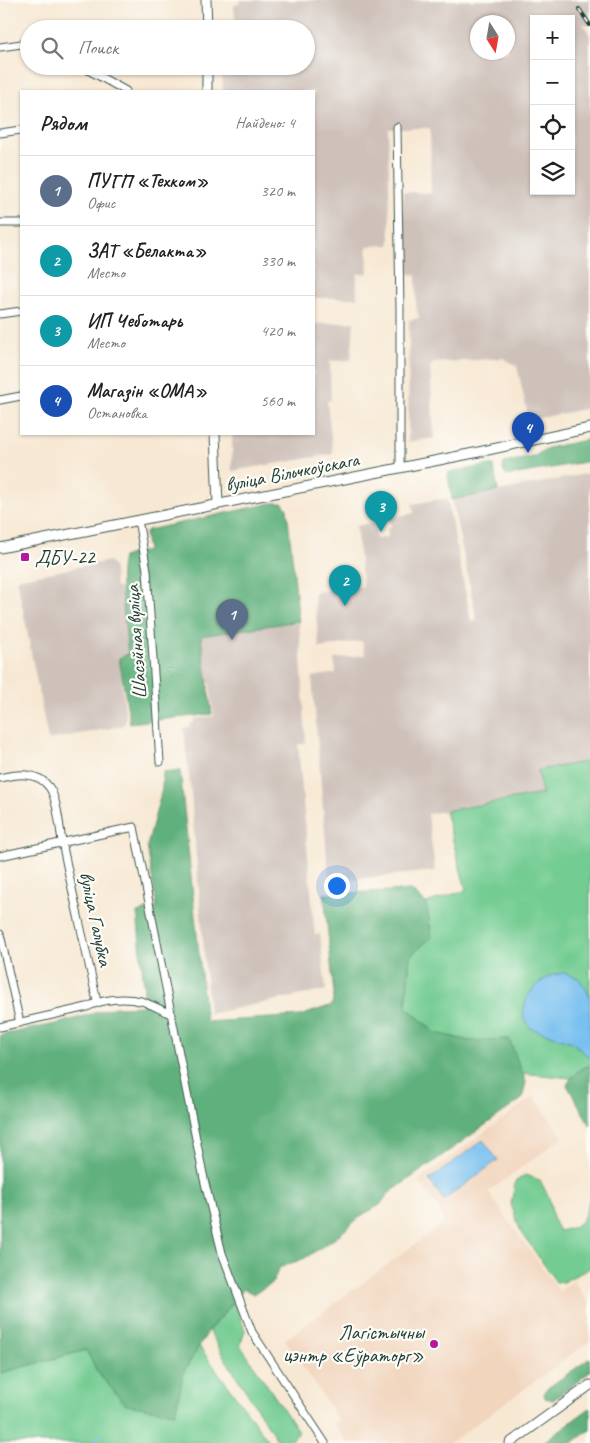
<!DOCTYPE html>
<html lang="ru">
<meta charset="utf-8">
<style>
body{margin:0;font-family:Caveat,sans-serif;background:#f6f6f6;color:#222}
.controls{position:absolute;right:15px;top:15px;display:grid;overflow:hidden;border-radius:0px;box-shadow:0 1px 4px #0004}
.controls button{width:45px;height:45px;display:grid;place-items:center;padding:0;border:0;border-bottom:1px solid #e0e0e0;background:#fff;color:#222;font:25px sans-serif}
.compass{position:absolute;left:470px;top:15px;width:45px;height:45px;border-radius:50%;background:#fff;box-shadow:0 1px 4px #0004;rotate:169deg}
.you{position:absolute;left:336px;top:885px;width:18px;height:18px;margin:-12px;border:4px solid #fff;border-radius:50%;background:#1a73e8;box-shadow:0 0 0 8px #1a73e833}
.badge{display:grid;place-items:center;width:32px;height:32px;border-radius:50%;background:#1a73e8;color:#fff;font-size:16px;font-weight:700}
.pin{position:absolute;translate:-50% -41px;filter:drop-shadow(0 1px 2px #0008)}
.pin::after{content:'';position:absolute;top:26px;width:18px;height:15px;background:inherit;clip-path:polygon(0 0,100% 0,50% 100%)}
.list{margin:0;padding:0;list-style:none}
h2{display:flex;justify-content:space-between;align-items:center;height:65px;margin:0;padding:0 20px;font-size:21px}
h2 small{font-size:16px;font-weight:400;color:#767676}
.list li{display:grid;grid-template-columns:32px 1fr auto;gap:15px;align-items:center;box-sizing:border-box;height:70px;padding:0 20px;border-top:1px solid #e0e0e0}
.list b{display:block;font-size:19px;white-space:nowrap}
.list p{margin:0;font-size:16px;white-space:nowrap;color:#767676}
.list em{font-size:16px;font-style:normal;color:#767676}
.icon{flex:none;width:28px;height:28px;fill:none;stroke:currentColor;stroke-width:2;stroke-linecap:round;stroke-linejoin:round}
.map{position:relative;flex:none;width:590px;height:1443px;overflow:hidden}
.search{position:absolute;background:#fff;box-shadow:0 1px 4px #0004;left:20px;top:20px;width:295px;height:55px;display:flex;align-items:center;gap:12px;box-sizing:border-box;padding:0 18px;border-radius:28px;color:#767676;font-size:19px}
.panel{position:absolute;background:#fff;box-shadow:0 1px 4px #0004;left:20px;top:90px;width:295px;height:345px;border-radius:0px}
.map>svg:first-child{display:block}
.built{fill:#f1d5bd}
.industrial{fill:#cec1ba;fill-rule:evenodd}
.green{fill:#73cc92;stroke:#498463}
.forest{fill:#5eb07c;stroke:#3e7658}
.water{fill:#78c0f0;stroke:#4c7e92}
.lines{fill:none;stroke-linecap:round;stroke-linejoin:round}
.stream{stroke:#78c0f0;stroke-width:2}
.minor-casing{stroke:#3f574c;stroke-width:9}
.major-casing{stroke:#3f574c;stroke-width:11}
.minor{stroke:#fff;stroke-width:7}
.major{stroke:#fff;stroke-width:9}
.rail-casing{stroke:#1f3d34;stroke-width:4}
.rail{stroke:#fdfcf7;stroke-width:2;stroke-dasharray:5.5;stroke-linecap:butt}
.poi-dot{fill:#b5179e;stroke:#fdfcf7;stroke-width:2}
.labels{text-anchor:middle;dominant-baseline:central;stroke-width:4.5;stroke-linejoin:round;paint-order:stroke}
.street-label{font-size:20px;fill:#1f3d34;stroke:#fdfcf7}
.poi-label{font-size:20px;fill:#1f3d34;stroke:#fdfcf7;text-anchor:start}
</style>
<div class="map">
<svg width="590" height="1443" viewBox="0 0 590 1443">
<rect width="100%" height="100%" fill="#fdfcf7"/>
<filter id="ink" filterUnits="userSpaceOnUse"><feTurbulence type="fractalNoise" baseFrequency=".02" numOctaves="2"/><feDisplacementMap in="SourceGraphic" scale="10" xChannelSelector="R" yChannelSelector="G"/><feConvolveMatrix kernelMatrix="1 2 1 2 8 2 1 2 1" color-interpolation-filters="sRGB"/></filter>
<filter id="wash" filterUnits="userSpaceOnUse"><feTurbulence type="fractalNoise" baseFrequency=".0096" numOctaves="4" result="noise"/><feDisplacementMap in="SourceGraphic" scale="20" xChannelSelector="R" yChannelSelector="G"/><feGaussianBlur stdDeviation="1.12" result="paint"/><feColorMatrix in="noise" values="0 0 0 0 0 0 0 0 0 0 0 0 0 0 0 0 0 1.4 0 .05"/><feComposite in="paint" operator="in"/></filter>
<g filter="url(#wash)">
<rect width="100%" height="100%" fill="#f7e8d3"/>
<!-- built -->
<path class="built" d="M534,1096l29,41 -75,55 71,99 14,-10 17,24v36l-140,102h-102l-14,-20 4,-3 -2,-4 -51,-76 159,-117 -4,-13 -22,-29z"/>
<!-- industrial -->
<path class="industrial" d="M239,0h351v25l-7,-1 7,11v373l-61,12 -12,-54 -14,-8 -69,5 -4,3 4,72 -26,4 1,-122 10,-2 -3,-12v-31l-13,-2v-81l28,1 -1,-65h-42l2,117 -23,1 1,27 -11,1v24h-43v-207h-91l-1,-25h84v-37h-84l1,-9h12l-1,-15 5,-1zM534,19h37v172h-37zM478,22h30v30h-30z
M354,322l-3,38 -21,1 1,39 -4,1 6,53 -101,17v-37h82v-110z
M590,473v313l-5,-24 -47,8 4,24 -114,20 7,57 -100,10 -6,-2 -17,-202 24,-4 -2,-14 31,-4 -3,-14 -43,7 -5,-56 49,-6 -7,-60 17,-4 3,17 12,-2 -1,-9 4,-1 -2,-9 25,-5 -2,-9 35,-6 24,123 6,-1 -25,-120z
M109,561l5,7 1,18 5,3 3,19 5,46 -9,4 7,63 -4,5 -74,14 -31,-161z
M299,621l7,122 -8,2 17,190 5,-1 6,56 -117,24 -18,-220 -7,-66 6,-1v-3l4,-1v-4l20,-3 -4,-33h-3l-6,-47z"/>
<!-- green -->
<path class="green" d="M585,762l5,24v212l-4,-9 -56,39 42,14 18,16v8l-7,1 -12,11 -50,-5 -12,-34 -39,2 -34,-8 -30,-26 4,-51 22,-19 -6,-34 40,-13 -21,-79 97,-17 -4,-24z
M525,1175l15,5 9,18 5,24 5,9c25,-5 23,-10 31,-32v69l-27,14h-7l-36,-52 -9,-26 4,-22z
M234,1302l11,28 -5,15 58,86v3l-10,9h-9l-58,-91 -12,-22z
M199,1346l71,97h-270v-70l86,-23 12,23 77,40 9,-42z"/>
<!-- forest -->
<path class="forest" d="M590,439v22l-83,15c-4,-3 -5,-8 -3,-13l29,-6 15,-9z
M490,465l4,1 4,25 -46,9 -4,-24 1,-4z
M272,503h11l4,6 12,112 -98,15 11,78 -82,9 -11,-65 9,-4c-2,-15 -3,-31 -5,-47 -2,-17 -4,-33 0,-50l10,-4 15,-2 -3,-17 3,-4z
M180,770l26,252 94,-6 32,-11 2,-11 -10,-100 87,-4 15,13 6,34 -22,19 -4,51 30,26 34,8 39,-2 17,43 -4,17 -134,95 -8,11 -18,10 -25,22 -32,21 -26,10 -6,14 -19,12 -10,-5 -35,41 -25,41 -9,42 -49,-8 -28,-32 -12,-23 -86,23v-338l60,-12 55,-16 28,-1 1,-19 -7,-74 20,-6 -10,-61 15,-57 1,-17z
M590,1066v59l-23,-40c5,-9 12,-17 23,-19z
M590,1358v14l-37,28 -8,-2 -1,-3 1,-5z
M590,1408v22l-18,13h-30z"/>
<!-- water -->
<path class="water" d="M564,973l14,5 8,11 4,9v60l-18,-16 -42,-14 -7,-14 4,-17 12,-14 13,-8z
M483,1140l15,20 -54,40 -15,-20z"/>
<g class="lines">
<!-- stream -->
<path class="stream" d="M92,1443l9,-8"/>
</g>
</g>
<g filter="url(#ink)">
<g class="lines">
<defs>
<path id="minor" d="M0,47l29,-4
M81,66l45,25
M397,127l3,183v158
M0,133l21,-3
M0,223h21
M0,314l21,-3
M0,400l21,-4
M138,520l9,50 13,192
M0,778c17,-4 37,-7 49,9 8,10 11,41 13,55 11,54 24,107 35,160
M0,856l134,-29 70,352 18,74 30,79 73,111
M0,934l20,89
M0,1027l87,-20c16,-8 36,-10 54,-6 10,3 20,9 30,13"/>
<path id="major" d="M206,0l1,29
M207,66v25
M215,434l3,70
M0,548l474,-95 116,-25
M510,1443l80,-58"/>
</defs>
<!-- minor casing -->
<use href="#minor" class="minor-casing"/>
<!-- major casing -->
<use href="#major" class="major-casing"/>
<!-- minor -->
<use href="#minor" class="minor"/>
<!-- major -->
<use href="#major" class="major"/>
<defs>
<path id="rail" d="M579,9l11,16"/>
</defs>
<!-- rail casing -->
<use href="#rail" class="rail-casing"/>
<!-- rail -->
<use href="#rail" class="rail"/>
</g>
</g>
<!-- markers -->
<g class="poi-dot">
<rect x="20" y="552" width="10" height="10" rx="2.5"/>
<circle cx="434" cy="1344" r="5"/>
</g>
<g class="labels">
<!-- street labels -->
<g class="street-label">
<text transform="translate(292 472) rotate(-11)">вуліца Вільчкоўскага</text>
<text transform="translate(136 642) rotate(-94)">Шасэйная вуліца</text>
<text transform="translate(96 919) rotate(78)">вуліца Галубка</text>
</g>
<!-- poi labels -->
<g class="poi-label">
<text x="35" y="557">ДБУ-22</text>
<text x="424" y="1332" text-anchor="end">Лагістычны<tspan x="424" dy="23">цэнтр «Еўраторг»</tspan></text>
</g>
</g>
</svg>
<div class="controls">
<button>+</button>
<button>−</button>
<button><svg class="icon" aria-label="locate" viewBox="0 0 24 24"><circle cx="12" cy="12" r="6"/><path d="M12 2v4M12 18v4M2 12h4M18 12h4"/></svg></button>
<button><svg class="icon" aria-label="layers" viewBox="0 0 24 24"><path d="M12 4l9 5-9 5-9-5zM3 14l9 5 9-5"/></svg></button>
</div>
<svg class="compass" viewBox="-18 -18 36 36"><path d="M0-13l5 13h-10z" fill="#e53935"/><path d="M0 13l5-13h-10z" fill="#767676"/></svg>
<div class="you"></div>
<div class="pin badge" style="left:232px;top:640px;background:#5c6f8a">1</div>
<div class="pin badge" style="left:345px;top:606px;background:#0f9aa8">2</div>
<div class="pin badge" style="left:381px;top:532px;background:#0f9aa8">3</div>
<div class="pin badge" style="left:528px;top:453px;background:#1a4fb4">4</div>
<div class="search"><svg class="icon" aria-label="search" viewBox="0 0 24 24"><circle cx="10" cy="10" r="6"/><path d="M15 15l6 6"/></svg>Поиск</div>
<section class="panel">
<h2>Рядом<small>Найдено: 4</small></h2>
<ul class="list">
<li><span class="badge" style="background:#5c6f8a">1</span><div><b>ПУГП «Техком»</b><p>Офис</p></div><em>320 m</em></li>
<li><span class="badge" style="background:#0f9aa8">2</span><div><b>ЗАТ «Белакта»</b><p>Место</p></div><em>330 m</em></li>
<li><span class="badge" style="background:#0f9aa8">3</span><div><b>ИП Чеботарь</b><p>Место</p></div><em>420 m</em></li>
<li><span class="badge" style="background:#1a4fb4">4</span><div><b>Магазін «ОМА»</b><p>Остановка</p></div><em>560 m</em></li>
</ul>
</section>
</div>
